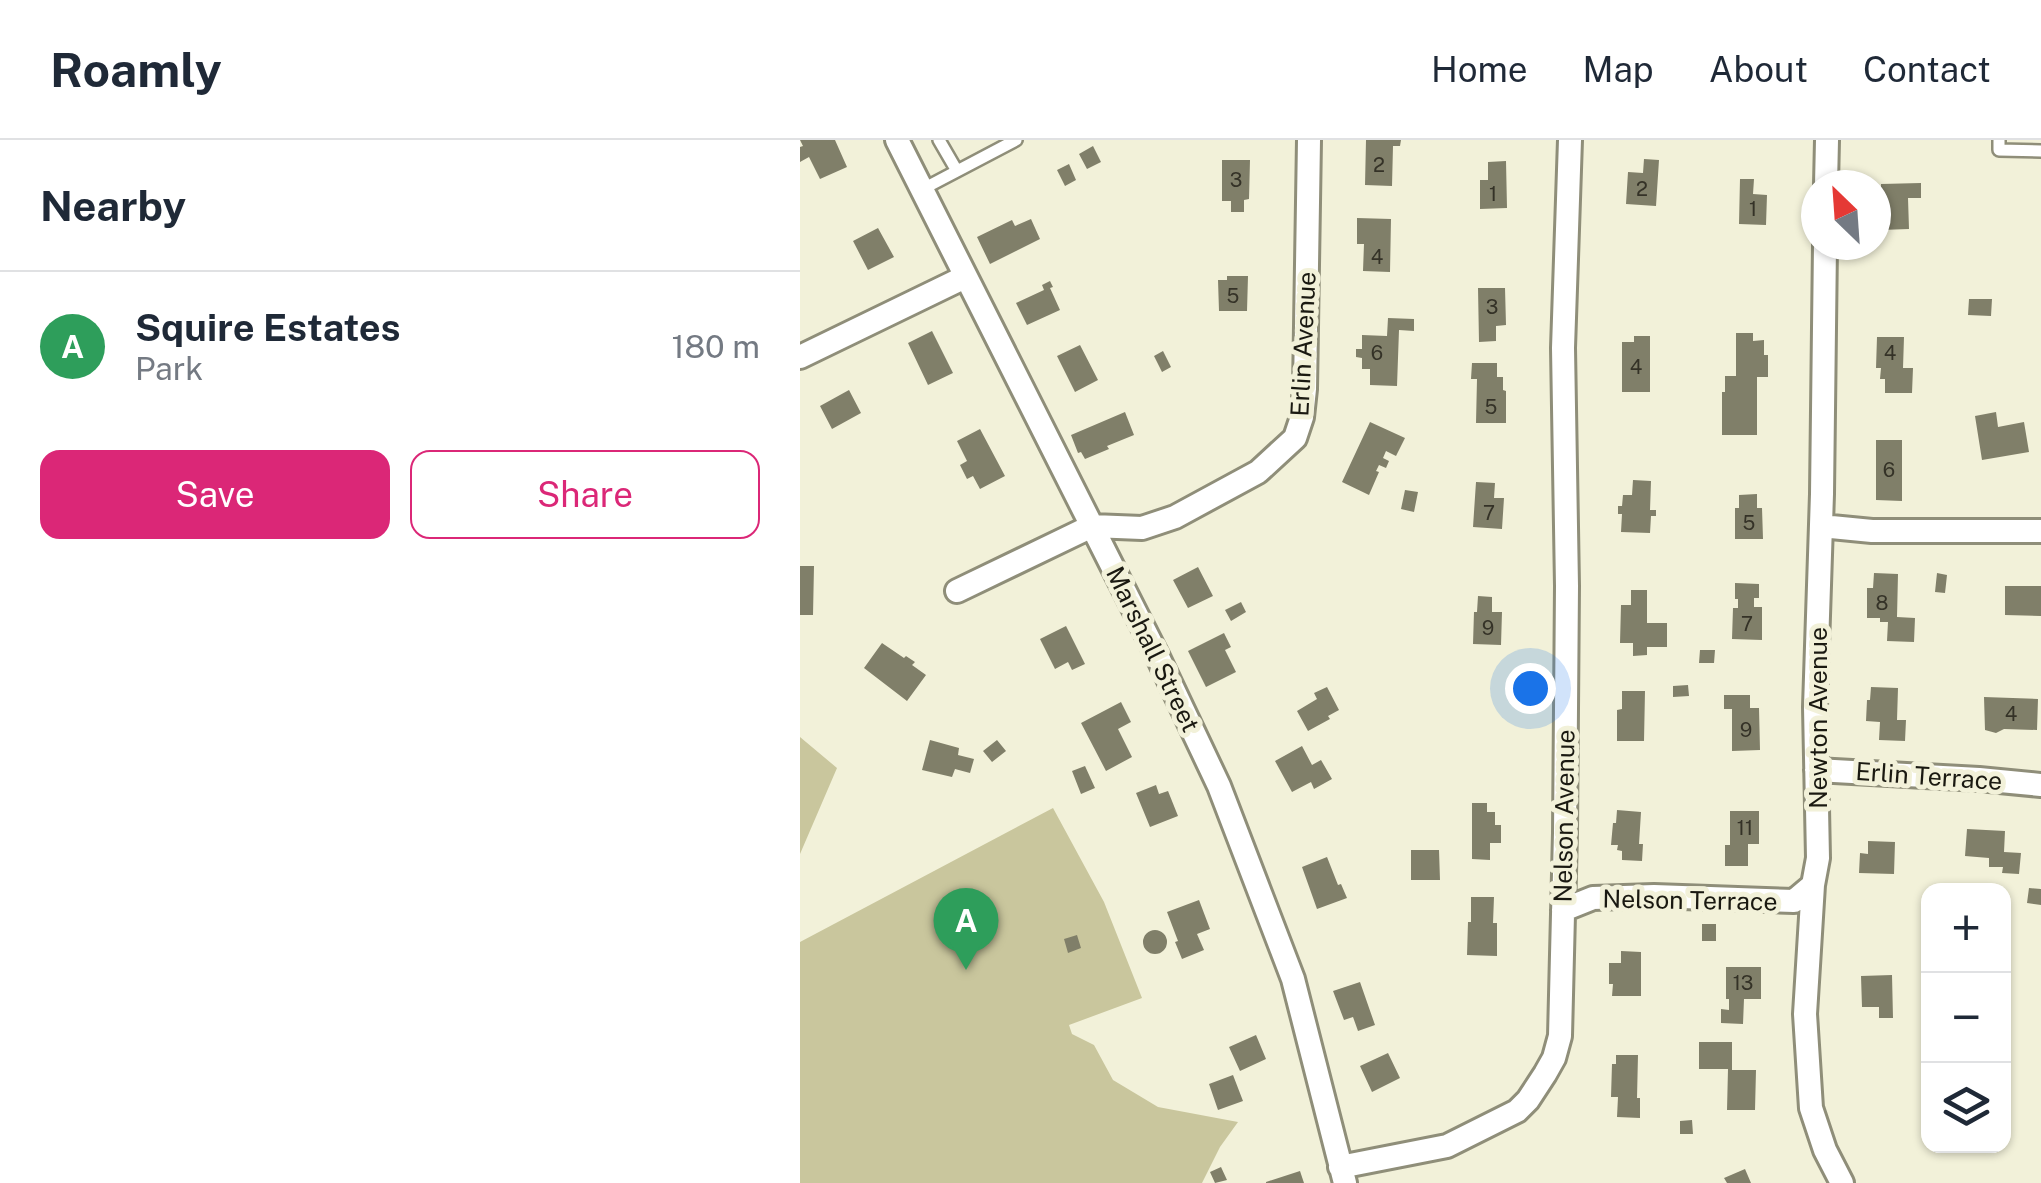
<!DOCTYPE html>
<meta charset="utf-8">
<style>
body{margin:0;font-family:"Public Sans",sans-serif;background:#f6f6f7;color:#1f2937}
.controls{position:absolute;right:30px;bottom:30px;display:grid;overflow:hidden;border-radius:20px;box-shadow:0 2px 8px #0004}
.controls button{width:90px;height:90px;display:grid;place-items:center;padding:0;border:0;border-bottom:2px solid #e0e1e3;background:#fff;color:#1f2937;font:50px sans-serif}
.compass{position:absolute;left:1001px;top:30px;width:90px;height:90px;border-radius:50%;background:#fff;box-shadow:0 2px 8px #0004;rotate:335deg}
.you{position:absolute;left:730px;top:548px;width:35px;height:35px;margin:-25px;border:8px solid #fff;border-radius:50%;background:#1a73e8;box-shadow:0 0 0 15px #1a73e833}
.badge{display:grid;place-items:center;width:65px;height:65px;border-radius:50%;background:#db2777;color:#fff;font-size:32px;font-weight:700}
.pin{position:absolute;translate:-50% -82px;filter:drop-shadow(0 2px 5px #0008)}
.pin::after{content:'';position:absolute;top:52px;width:35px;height:30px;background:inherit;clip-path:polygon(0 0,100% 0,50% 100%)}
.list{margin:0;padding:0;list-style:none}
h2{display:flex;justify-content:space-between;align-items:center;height:130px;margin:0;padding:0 40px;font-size:42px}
h2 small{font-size:32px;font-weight:400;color:#747a83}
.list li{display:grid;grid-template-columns:65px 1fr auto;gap:30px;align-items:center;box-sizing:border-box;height:150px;padding:0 40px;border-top:2px solid #e0e1e3}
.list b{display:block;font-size:38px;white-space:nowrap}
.list p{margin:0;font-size:32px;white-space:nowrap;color:#747a83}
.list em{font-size:32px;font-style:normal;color:#747a83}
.actions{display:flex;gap:20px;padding:30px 40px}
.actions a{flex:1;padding:22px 0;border:2px solid #db2777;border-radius:20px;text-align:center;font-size:35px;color:#db2777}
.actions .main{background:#db2777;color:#fff}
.icon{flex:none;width:55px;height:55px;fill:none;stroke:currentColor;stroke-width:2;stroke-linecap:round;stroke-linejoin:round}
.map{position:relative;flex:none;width:1241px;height:1043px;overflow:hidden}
header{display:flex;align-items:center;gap:60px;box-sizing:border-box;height:140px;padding:0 50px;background:#fff;border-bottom:2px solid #e0e1e3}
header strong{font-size:48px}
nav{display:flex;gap:55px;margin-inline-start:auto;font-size:35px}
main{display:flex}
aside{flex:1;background:#fff}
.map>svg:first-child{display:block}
.green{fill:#c9c69d}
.building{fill:#807f69}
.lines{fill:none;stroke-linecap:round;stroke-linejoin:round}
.service-casing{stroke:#8f8e79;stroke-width:16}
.minor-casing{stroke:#8f8e79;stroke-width:28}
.service{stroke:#fff;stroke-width:11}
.minor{stroke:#fff;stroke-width:22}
.labels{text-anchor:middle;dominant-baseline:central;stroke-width:10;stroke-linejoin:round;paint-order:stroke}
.number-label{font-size:20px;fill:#343227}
.street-label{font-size:25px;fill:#1a1911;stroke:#f2f1d9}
</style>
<header>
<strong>Roamly</strong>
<nav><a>Home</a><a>Map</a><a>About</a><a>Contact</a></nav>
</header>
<main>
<aside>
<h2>Nearby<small></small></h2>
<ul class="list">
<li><span class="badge" style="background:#2e9e5b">A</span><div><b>Squire Estates</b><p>Park</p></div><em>180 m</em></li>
</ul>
<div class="actions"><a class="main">Save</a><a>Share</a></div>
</aside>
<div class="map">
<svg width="1241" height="1043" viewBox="0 0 1241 1043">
<rect width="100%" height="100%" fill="#f2f1d9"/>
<!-- green -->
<path class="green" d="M0,597l37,31 -37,86z
M253,668l51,94 38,96 -73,27 3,9 22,11 19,35 45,27 80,15 -18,25 -18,36h-402v-241z"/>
<!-- building -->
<path class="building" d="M0,0h35l12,27 -27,12 -11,-22 -9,5v-15l3,-1z
M566,0h35l-1,6h-7l-1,40 -27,-1z
M293,6l8,16 -14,7 -8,-15z
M844,19l15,1 -3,46 -30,-2 2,-32 15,1z
M422,20h28l-1,39 -5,1v12h-13v-11h-9z
M706,21l1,47 -27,1v-29h8v-18z
M269,24l7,16 -11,6 -8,-16z
M940,39h14l-1,15 14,1 -1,30 -27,-1z
M1121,43v15h-13l1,31 -28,1v-46z
M557,78l34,1 -1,53 -27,-1 1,-27h-7z
M231,79l9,20 -50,25 -13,-27 35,-17 3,6z
M78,88l16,29 -26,13 -15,-29z
M427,136h21l-1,35h-28l-1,-31h9z
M250,141l3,6 -3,1 10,22 -33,15 -11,-22 28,-13 -2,-5z
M678,148h27l1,37 -10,1v15l-17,1z
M1169,159h23l-1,17 -23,-1z
M588,178l26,1v12l-15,-1 -2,56 -27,-1v-16h-8v-11l-6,-1v-8h6v-14l25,1z
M132,191l21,42 -25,12 -20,-42z
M936,193h17v8l11,-1v15h4v22h-11v58h-35v-43h3v-16h11z
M834,196h16v56h-28v-50h12z
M1077,197h27l-1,31h10l-1,25h-27v-14h-5l1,-11h-5z
M280,205l18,35 -23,12 -18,-36z
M363,211l8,16 -9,5 -8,-16z
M672,223h25v14h6v13l3,1v32h-30l1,-44h-6z
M49,250l12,23 -29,16 -12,-23z
M325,272l9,23 -27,11 2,3 -24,10 -4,-7 -3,1 -7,-18z
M1196,272l2,15 26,-5 5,30 -47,8 -7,-44z
M570,282l35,16 -9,18 -10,-5 -3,7 6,3 -3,7 -7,-3 -3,6 3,1 -10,23 -27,-13z
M180,289l25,47 -25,13 -7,-13 -6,3 -7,-14 7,-4 -10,-20z
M1076,300h26v61l-26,-1z
M833,340l18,1 -1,29h6v6h-5l-1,17 -29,-1 1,-18h-4v-8h4l1,-11h9z
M676,342l19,1 -1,15h10l-2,31 -29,-2z
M605,350l13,2 -4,20 -13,-3z
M957,354v14h5l1,31h-28v-31h4v-13z
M0,426h14l-1,49h-13z
M398,427l15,29 -25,12 -15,-28z
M1074,433l24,1 -1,43 18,1 -1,24 -27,-1 1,-19h-8v-4h-13v-30h6z
M1137,433l10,2 -2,18 -10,-1z
M935,443l24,1v14h-5v9h8v33l-30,-1 1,-31h5v-9h-3z
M1205,446h36v30l-36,-1z
M831,450h16v33h20v24h-20v8l-14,1v-13h-13l1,-38h10z
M678,456l14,1v15h10l-1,33 -28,-1 1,-32h3z
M441,462l5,10 -15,9 -6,-11z
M266,486l19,38 -13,6 -4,-8 -13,7 -15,-30z
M424,493l7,14 -6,3 11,22 -30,15 -18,-36z
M82,503l22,15 2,-2 9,6 -3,3 14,10 -19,26 -43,-33z
M900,510h15l-1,13h-15z
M888,545l1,11 -16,1v-11z
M527,547l12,23 -11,6 2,3 -22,12 -11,-20 20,-12 -3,-6z
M1071,547l27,1 -1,32h9l-1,21 -26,-1 1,-18 -14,-1 1,-21h3z
M822,551h23l-1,50h-27v-31l5,-1z
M924,555h26v13h9l1,42 -28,1v-42h-8z
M1184,557l54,2 -1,31 -33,-1 -8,4 -11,-3z
M321,562l10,20 -13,7 14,28 -26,14 -25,-48z
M130,600l29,8 -1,7 16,4 -4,14 -15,-4 -3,8 -30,-7z
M197,600l9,11 -14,11 -9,-11z
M502,606l10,19 9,-5 11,19 -18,10 -3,-7 -19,10 -17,-31z
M285,626l10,22 -14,6 -9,-23z
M356,645l3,9 9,-3 10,25 -28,11 -14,-34z
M672,663h15v9h8v13h6v18h-11v17l-18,-1z
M817,670l24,2 -2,32h4l-1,17 -20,-1v-9l-5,-1 1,-5h-7l2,-22h3z
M930,671h29v33h-11v22h-23v-21h5z
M1167,689l38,2 -1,21 17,1 -2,21 -17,-1 1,-6h-14v-9l-24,-2z
M1068,701l27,1 -1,32 -35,-1 1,-20 8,1z
M611,710h28l1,30h-29z
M527,717l11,28 3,-1 6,14 -30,11 -15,-42z
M1229,748l12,1v16l-14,-2z
M671,757h23l-1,26h4v33l-30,-1 1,-33h3z
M399,760l11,29 -13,5 7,16 -22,9 -7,-17 3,-1 -11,-29z
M902,784h14v17h-14z
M343 802a12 12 0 1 1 24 0a12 12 0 1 1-24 0Z
M277,795l4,13 -13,5 -4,-14z
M821,811l20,1v44h-29l1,-12h-4v-21h12z
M926,827h35v32h-17l-1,25 -22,-1v-14l8,1v-11h-3z
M1092,835l1,43h-14v-11h-17l-1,-31z
M560,842l15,43 -17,6 -5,-14 -9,3 -11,-29z
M456,895l10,24 -26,12 -11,-24z
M899,902h33v28h24l-1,40h-28l1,-41h-29z
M588,913l12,25 -28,14 -12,-26z
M816,915h22l-1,43h3v20l-23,-1 1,-20h-7l1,-33h4z
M433,935l10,26 -25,9 -9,-26z
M892,980l1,14h-13v-13z
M421,1027l6,13 -12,3 -5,-11z
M945,1029l6,14h-24l-3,-5z
M500,1031l4,12h-38v-1z"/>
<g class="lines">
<defs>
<path id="service" d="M139,0l18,31
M1199,0v10l42,1
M121,50l95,-50"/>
<path id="minor" d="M97,0l260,515 62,131 74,193 52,204
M1026,45l1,-45
M1025,105l-3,249 -7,213 3,151 -5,27 -8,129 6,94 14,42 17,33
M0,217l165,-80
M1021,386l51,5h169
M157,451l135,-65 50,2 33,-11 83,-45 37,-34 7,-21 3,-28 4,-249
M1016,630l163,9 62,6
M763,770l30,-12 61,-2 140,5 19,-16
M540,1027l107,-21 70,-35 11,-11 17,-26 9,-16 6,-22 5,-203 2,-247 -4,-238 7,-208"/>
</defs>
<!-- service casing -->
<use href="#service" class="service-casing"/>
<!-- minor casing -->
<use href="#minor" class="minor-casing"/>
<!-- service -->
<use href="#service" class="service"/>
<!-- minor -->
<use href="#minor" class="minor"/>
</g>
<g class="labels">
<!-- number labels -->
<g class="number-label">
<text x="579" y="25">2</text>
<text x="436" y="40">3</text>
<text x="842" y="49">2</text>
<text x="693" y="54">1</text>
<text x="953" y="69">1</text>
<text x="577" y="117">4</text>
<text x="433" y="156">5</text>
<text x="692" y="167">3</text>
<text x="577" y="213">6</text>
<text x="1090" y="213">4</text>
<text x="836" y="227">4</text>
<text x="691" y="267">5</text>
<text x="1089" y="330">6</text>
<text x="689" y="373">7</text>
<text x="949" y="383">5</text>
<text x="1082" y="463">8</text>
<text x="947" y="484">7</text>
<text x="688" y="488">9</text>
<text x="1211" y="574">4</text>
<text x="946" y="590">9</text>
<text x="945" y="688">11</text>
<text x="943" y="843">13</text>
</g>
<!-- street labels -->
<g class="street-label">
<text transform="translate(503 204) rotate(-87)">Erlin Avenue</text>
<text transform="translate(353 509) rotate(64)">Marshall Street</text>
<text transform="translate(1018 578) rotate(-90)">Newton Avenue</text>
<text transform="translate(1129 636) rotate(4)">Erlin Terrace</text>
<text transform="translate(764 676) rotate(-89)">Nelson Avenue</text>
<text transform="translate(890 760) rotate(1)">Nelson Terrace</text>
</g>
</g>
</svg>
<div class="controls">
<button>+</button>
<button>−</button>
<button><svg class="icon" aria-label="layers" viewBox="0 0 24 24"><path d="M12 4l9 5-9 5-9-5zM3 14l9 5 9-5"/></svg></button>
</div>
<svg class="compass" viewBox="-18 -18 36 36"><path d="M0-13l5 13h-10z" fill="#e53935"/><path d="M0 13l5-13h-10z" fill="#747a83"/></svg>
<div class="you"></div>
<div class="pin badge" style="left:166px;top:830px;background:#2e9e5b">A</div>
</div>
</main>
